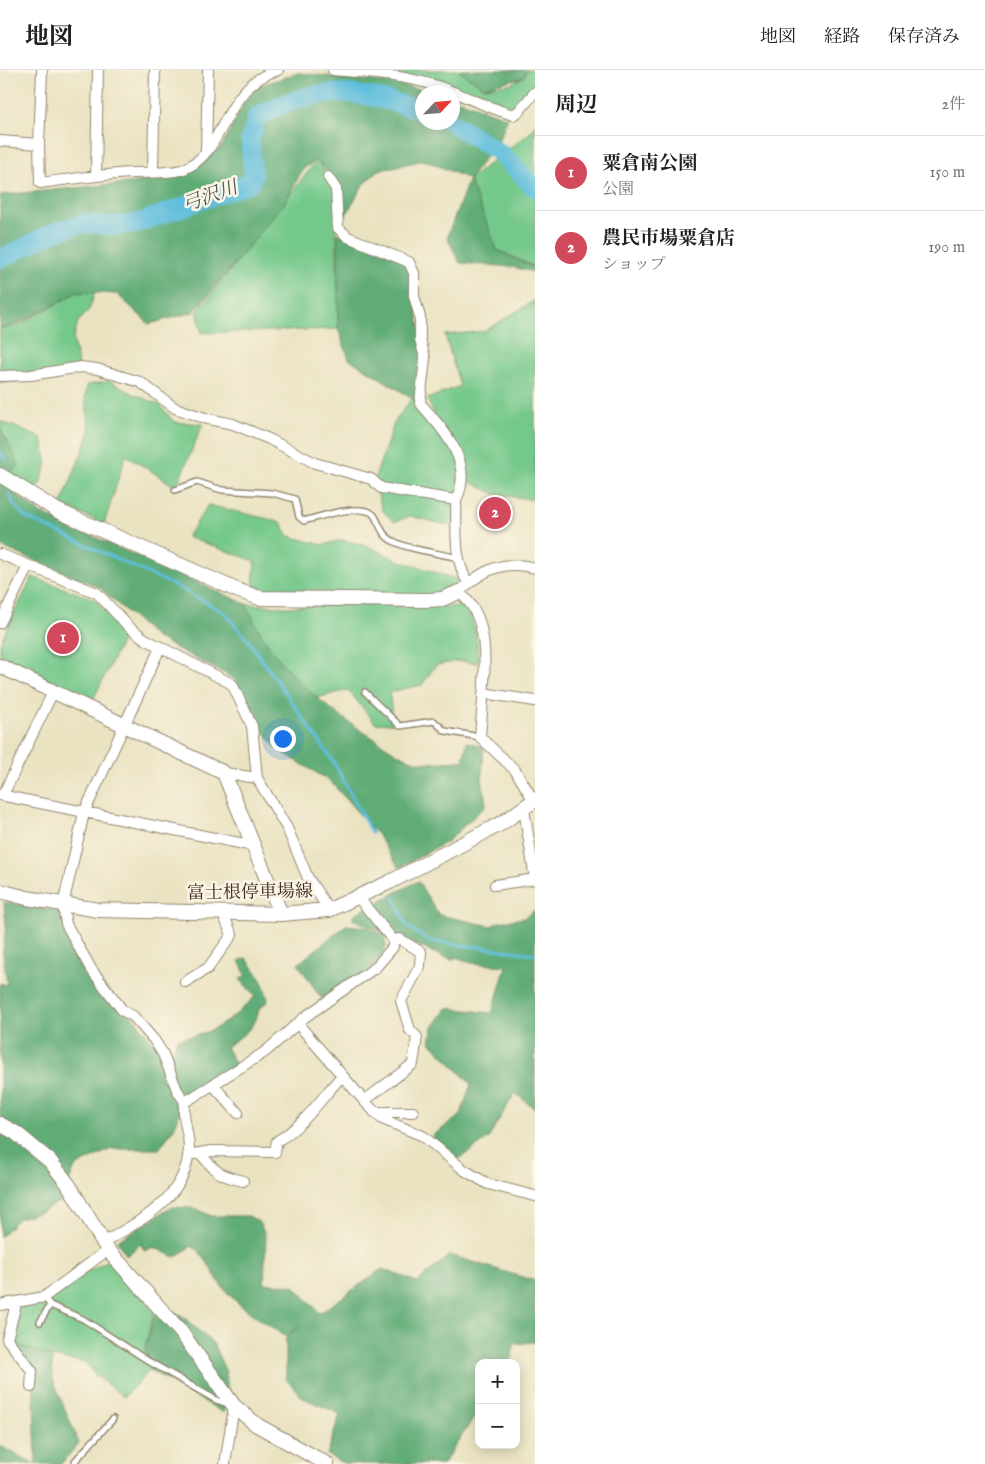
<!DOCTYPE html>
<html lang="ja">
<meta charset="utf-8">
<style>
body{margin:0;font-family:"IM FELL English","Noto Serif JP",serif;background:#f2f2f2;color:#202124}
.controls{position:absolute;right:15px;bottom:15px;display:grid;overflow:hidden;border-radius:10px;box-shadow:0 2px 12px #0003}
.controls button{width:45px;height:45px;display:grid;place-items:center;padding:0;border:0;border-bottom:1px solid #e0e0e0;background:#fff;color:#202124;font:25px sans-serif}
.compass{position:absolute;left:415px;top:15px;width:45px;height:45px;border-radius:50%;background:#fff;box-shadow:0 2px 12px #0003;rotate:64deg}
.you{position:absolute;left:282px;top:668px;width:18px;height:18px;margin:-12px;border:4px solid #fff;border-radius:50%;background:#1a73e8;box-shadow:0 0 0 8px #1a73e833}
.badge{display:grid;place-items:center;width:32px;height:32px;border-radius:50%;background:#d1495b;color:#fff;font-size:16px;font-weight:700}
.pin{position:absolute;translate:-50% -50%;border:2px solid #fff;box-shadow:0 1px 5px #0006}
.list{margin:0;padding:0;list-style:none}
h2{display:flex;justify-content:space-between;align-items:center;height:65px;margin:0;padding:0 20px;font-size:21px}
h2 small{font-size:16px;font-weight:400;color:#757577}
.list li{display:grid;grid-template-columns:32px 1fr auto;gap:15px;align-items:center;box-sizing:border-box;height:75px;padding:0 20px;border-top:1px solid #e0e0e0}
.list b{display:block;font-size:19px;white-space:nowrap}
.list p{margin:0;font-size:16px;white-space:nowrap;color:#757577}
.list em{font-size:16px;font-style:normal;color:#757577}
.map{position:relative;flex:none;width:535px;height:1394px;overflow:hidden}
header{display:flex;align-items:center;gap:30px;box-sizing:border-box;height:70px;padding:0 25px;background:#fff;border-bottom:1px solid #e0e0e0}
header strong{font-size:24px}
nav{display:flex;gap:28px;margin-inline-start:auto;font-size:18px}
main{display:flex}
aside{flex:1;background:#fff}
.map>svg:first-child{display:block}
.green{fill:#75c88b;stroke:#587954}
.forest{fill:#60ac77;stroke:#4e6b4a}
.lines{fill:none;stroke-linecap:round;stroke-linejoin:round}
.stream{stroke:#5ebedc;stroke-width:3}
.river{stroke:#5ebedc;stroke-width:19}
.lane-casing{stroke:#928670;stroke-width:8}
.street-casing{stroke:#928670;stroke-width:12}
.secondary-casing{stroke:#928670;stroke-width:16}
.lane{stroke:#fff;stroke-width:5}
.street{stroke:#fff;stroke-width:10}
.secondary{stroke:#fff;stroke-width:14}
.labels{text-anchor:middle;dominant-baseline:central;stroke-width:5;stroke-linejoin:round;paint-order:stroke}
.street-label{font-size:18px;fill:#3b2a1e;stroke:#fcf5e5}
.water-label{font-size:19px;font-style:italic;fill:#465657;stroke:#fcf5e5}
</style>
<header>
<strong>地図</strong>
<nav><a>地図</a><a>経路</a><a>保存済み</a></nav>
</header>
<main>
<div class="map">
<svg width="535" height="1394" viewBox="0 0 535 1394">
<rect width="100%" height="100%" fill="#fcf5e5"/>
<filter id="ink" filterUnits="userSpaceOnUse"><feTurbulence type="fractalNoise" baseFrequency=".02" numOctaves="2"/><feDisplacementMap in="SourceGraphic" scale="10" xChannelSelector="R" yChannelSelector="G"/><feConvolveMatrix kernelMatrix="1 2 1 2 8 2 1 2 1" color-interpolation-filters="sRGB"/></filter>
<filter id="wash" filterUnits="userSpaceOnUse"><feTurbulence type="fractalNoise" baseFrequency=".0096" numOctaves="4" result="noise"/><feDisplacementMap in="SourceGraphic" scale="20" xChannelSelector="R" yChannelSelector="G"/><feGaussianBlur stdDeviation="1.12" result="paint"/><feColorMatrix in="noise" values="0 0 0 0 0 0 0 0 0 0 0 0 0 0 0 0 0 1.4 0 .05"/><feComposite in="paint" operator="in"/></filter>
<g filter="url(#wash)">
<rect width="100%" height="100%" fill="#eae3c2"/>
<!-- green -->
<path class="green" d="M386,0h71l27,17 26,-3 13,-7 3,-7h9v20l-23,22z
M535,54v143l-38,-17 -28,-71 62,-47z
M317,90l19,29 2,140 -136,4 -5,-21z
M78,222l17,1 -6,17 -11,12 -5,17 7,34 -80,10v-54l16,-3z
M535,230v200l-40,-6 -32,-16 -8,49 -45,-11 -16,6 -12,-12 -8,-30 21,-59 17,-23 29,30 -14,-29 33,-13 -15,-51 40,-4z
M110,311l24,13 26,11 14,17 29,2 -27,63 -50,-32 -22,69 -43,-19 29,-73 -5,-34 2,-13z
M0,351l42,17 5,25 -9,27 -28,-16 9,-9 -19,-37z
M208,435l73,17 8,14 34,9 19,-5 26,6 29,14 62,20 -9,12 -18,4 -179,-7 2,-28 -68,-24z
M32,507l62,22 32,34 -34,69 -92,-44v-15z
M246,534l39,3 62,-3 118,3c11,16 13,36 13,56l-20,-2 -22,4 -14,20 -32,7 2,32 -17,-1 -27,-33 -32,8 -32,-27 -28,-44z
M108,1190l46,50 -9,38 5,22 -26,27 -30,-23 -9,-12c-27,-3 -55,-8 -77,-24l7,-32 29,-9z"/>
<!-- forest -->
<path class="forest" d="M457,0h69l-2,7 -40,10z
M298,3l93,10 42,9h-11v30h30l1,-24 55,20 -9,21 -30,40 28,71 38,18v4l-23,-5 -52,-4 -13,-26 22,-58 -45,-19 -45,10 -16,15 -21,37 -11,-46 -14,-16 -14,9 -19,35 -90,108 -45,12 -32,-30 -39,-2 -66,34 -12,3v-134l170,-16 15,-4 37,-29 30,-58z
M338,163l71,29 15,91 -4,50 -71,-44 -11,-30z
M0,358l19,37 -9,9 -10,-6z
M0,412l40,31 206,91c25,60 73,100 127,134 15,9 30,21 47,24 13,2 29,-1 43,-1l4,-19 17,5 -2,31 4,27 -38,36 -49,27 -22,-34 -47,-53 -53,-32 -16,-21 -26,-49 -80,-42 -56,-50 -99,-41z
M418,811l21,34 52,11 8,-4 25,-4 11,-8v199l-20,-16 -27,46 -34,23 -22,-26 28,-20 11,-32 -41,-42 3,-15 14,-19 45,5 14,-47 -35,-3 -15,-6 -4,3 -100,-41 3,-5z
M4,832l54,9 26,54 47,49 36,45 7,-11 3,-9c8,-2 19,-3 27,-6 20,-7 36,-21 51,-37l-15,-17 6,-4 -7,-14 7,-3c11,14 19,25 22,43l-9,8c-3,20 -18,27 -33,38l12,21 -53,33 -11,27 -15,21h-48l-36,18 -13,33 -21,12 -22,6 -19,19v-254l7,2 -4,-33 3,-27z
M346,855l21,2 17,8c0,3 2,9 2,12 -4,22 -47,41 -65,51l-23,-34z
M172,1137l23,1 16,8h38l11,7 6,14 -2,46 30,3 26,27 62,-44 35,13 33,-27 85,26v61l-21,2 -3,19h-32v47l-36,54h-98l-18,-9 13,-41 -37,-16 -17,-19v-42l14,-11 -15,10c-21,-14 -45,-28 -61,-47 -12,-15 -16,-32 -32,-43l-17,11 -22,-10 -8,4 -5,-7 -13,12 -10,-15z
M156,1240l25,5 32,28 13,29 3,27 -5,14 -74,-43 -5,-22z
M15,1273l37,14 1,23 26,63 -18,21h-25l-3,-95z
M0,1376l35,18h-35z"/>
<g class="lines">
<!-- stream -->
<path class="stream" d="M0,381l6,10
M10,424l3,9 12,14 155,71 45,25 26,31 82,117 39,72
M394,827l13,29 22,15 106,13"/>
<!-- river -->
<path class="river" d="M450,52l50,31 35,35
M0,189l54,-27 30,-9 27,3 24,-2 115,-41 3,-7 -3,-36 7,-23c61,-34 101,-27 165,-6"/>
</g>
</g>
<g filter="url(#ink)">
<g class="lines">
<defs>
<path id="lane" d="M175,420l22,-8 25,8 50,3 23,6 4,18 5,4c14,-4 59,-19 70,-6 6,9 7,19 17,25 20,11 45,12 67,18
M365,622l35,34 34,-5 11,10 35,6
M44,1227l6,8 33,14 67,43 66,38 12,4
M40,1252l10,-17
M75,1394v-3l38,-42"/>
<path id="street" d="M42,0l-3,74 1,39c30,-4 60,-8 91,-10 14,-1 41,1 53,-4 43,-17 38,-83 94,-99
M333,0c34,3 71,5 104,16 26,9 50,21 76,29l6,-4 16,-19
M0,71l39,3
M206,81l2,-81
M153,101l2,-101
M96,105l2,-105
M328,107l8,12 2,39 10,9 61,25 5,11v23l6,21v22l5,19 -5,45c23,26 55,60 36,97
M0,306l31,-1 50,-8 16,2 43,13 35,26 33,11 25,5 36,15 46,24 56,16 10,9 75,12c1,28 -3,58 12,83
M0,484l97,39 32,34 16,12 87,45 20,42 5,52 -33,-5
M0,553l28,-57
M160,578l-76,165 -21,92 3,19 25,45 32,42 10,5 21,24 9,14 14,36 8,12
M483,623l52,8
M257,708l30,50 21,50 21,32
M0,725l254,51
M3,725l50,-103
M534,731l-19,-31 -35,-33c2,-33 12,-98 -6,-127 -3,-7 -10,-13 -15,-18 23,-22 45,-33 76,-24
M495,815l40,-6 -11,-70
M185,912l23,-14 24,-33 -9,-21
M298,954l68,79 16,16 41,17 41,34 24,14 47,12
M213,1015l25,28
M364,1031l49,-37 4,-27 -7,-7 -9,-29 19,-35 1,-14 -21,-13 -7,1
M374,1042h39
M200,1083c15,19 20,23 43,28
M188,1085l23,-4 64,1 2,-11c28,-16 43,-42 65,-65
M103,1173c38,-23 84,-45 86,-95 0,-16 -8,-30 -4,-46l80,-50 40,-35 71,-50 17,-20v-7l-35,-43
M16,1234l-9,35 25,32 -1,16
M0,1235l44,-8 64,-47
M225,1394l9,-58"/>
<path id="secondary" d="M0,405l58,36 181,80 21,7 168,2 14,-1 17,-7
M0,596l224,107 57,141
M0,821l27,7 71,12 183,4 48,-4 61,-28 112,-59 33,-23
M0,1054l16,9 34,28 18,23 40,66 73,82 53,74 23,19 70,39"/>
</defs>
<!-- lane casing -->
<use href="#lane" class="lane-casing"/>
<!-- street casing -->
<use href="#street" class="street-casing"/>
<!-- secondary casing -->
<use href="#secondary" class="secondary-casing"/>
<!-- lane -->
<use href="#lane" class="lane"/>
<!-- street -->
<use href="#street" class="street"/>
<!-- secondary -->
<use href="#secondary" class="secondary"/>
</g>
</g>
<g class="labels">
<!-- street labels -->
<g class="street-label">
<text transform="translate(250 823) rotate(-1)">富士根停車場線</text>
</g>
<!-- water labels -->
<g class="water-label">
<text transform="translate(210 127) rotate(-20)">弓沢川</text>
</g>
</g>
</svg>
<div class="controls">
<button>+</button>
<button>−</button>
</div>
<svg class="compass" viewBox="-18 -18 36 36"><path d="M0-13l5 13h-10z" fill="#e53935"/><path d="M0 13l5-13h-10z" fill="#757577"/></svg>
<div class="you"></div>
<div class="pin badge" style="left:63px;top:568px">1</div>
<div class="pin badge" style="left:495px;top:443px">2</div>
</div>
<aside>
<h2>周辺<small>2件</small></h2>
<ul class="list">
<li><span class="badge">1</span><div><b>粟倉南公園</b><p>公園</p></div><em>150 m</em></li>
<li><span class="badge">2</span><div><b>農民市場粟倉店</b><p>ショップ</p></div><em>190 m</em></li>
</ul>
</aside>
</main>
